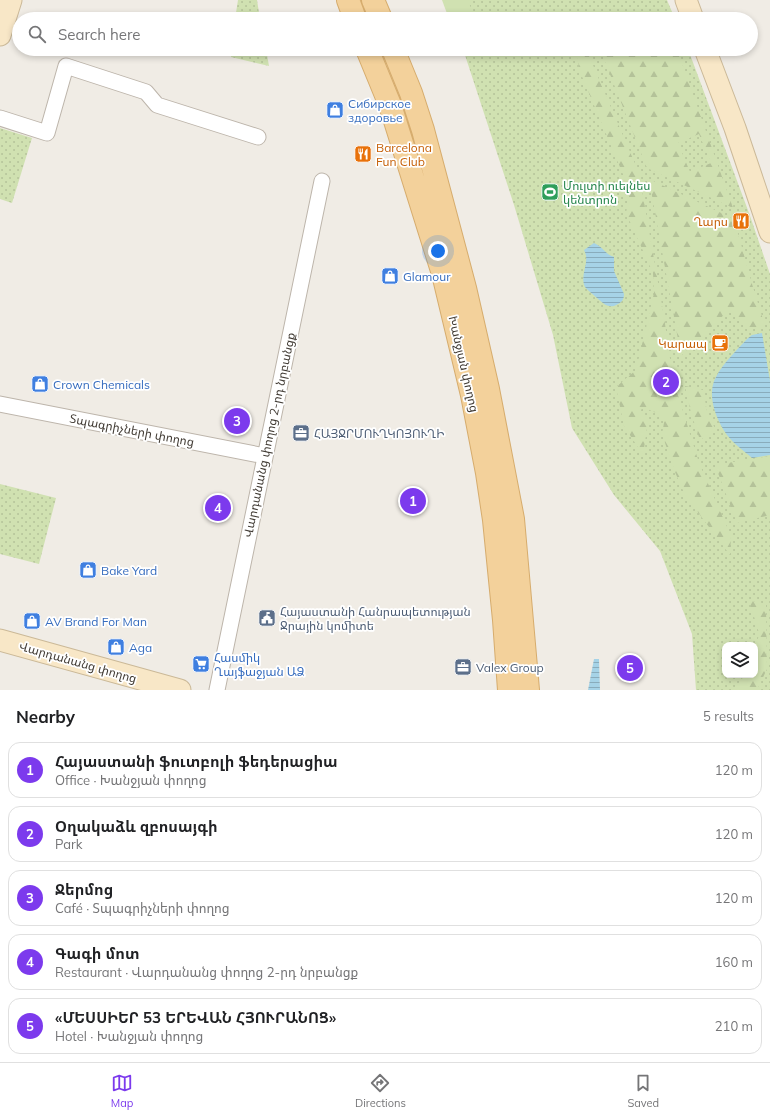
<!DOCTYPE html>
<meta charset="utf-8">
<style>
body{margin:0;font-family:Mulish,"Noto Sans Armenian",sans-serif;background:#f2f2f2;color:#202124}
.controls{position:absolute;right:12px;bottom:12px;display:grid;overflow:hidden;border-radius:8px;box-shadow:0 2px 6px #0003}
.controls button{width:36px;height:36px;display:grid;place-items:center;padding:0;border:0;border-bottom:1px solid #e0e0e0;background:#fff;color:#202124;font:20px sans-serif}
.you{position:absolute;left:438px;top:251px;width:14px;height:14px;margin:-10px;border:3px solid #fff;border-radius:50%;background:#1a73e8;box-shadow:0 0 0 6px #1a73e833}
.badge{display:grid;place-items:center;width:26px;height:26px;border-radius:50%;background:#7c3aed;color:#fff;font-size:13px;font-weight:700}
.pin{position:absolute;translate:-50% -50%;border:2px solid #fff;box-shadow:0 1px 4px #0006}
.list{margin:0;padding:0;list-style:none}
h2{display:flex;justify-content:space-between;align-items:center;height:52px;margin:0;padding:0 16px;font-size:17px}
h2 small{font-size:13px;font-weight:400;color:#757577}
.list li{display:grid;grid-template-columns:26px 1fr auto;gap:12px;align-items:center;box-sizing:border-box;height:56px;margin:0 8px 8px;padding:0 8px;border:1px solid #e0e0e0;border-radius:12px}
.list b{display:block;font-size:15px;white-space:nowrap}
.list p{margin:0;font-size:13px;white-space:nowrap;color:#757577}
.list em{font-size:13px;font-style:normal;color:#757577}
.icon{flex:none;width:22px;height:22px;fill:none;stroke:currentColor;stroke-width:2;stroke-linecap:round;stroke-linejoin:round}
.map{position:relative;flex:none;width:770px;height:690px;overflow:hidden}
.search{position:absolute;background:#fff;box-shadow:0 2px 6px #0003;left:12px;right:12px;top:12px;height:44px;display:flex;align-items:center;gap:10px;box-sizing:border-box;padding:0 14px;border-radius:22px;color:#757577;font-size:15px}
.sheet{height:372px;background:#fff}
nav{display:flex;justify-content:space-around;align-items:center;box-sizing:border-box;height:56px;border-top:1px solid #e0e0e0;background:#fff;font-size:11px;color:#757577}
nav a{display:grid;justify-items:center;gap:2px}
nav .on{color:#7c3aed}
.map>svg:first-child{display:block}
.green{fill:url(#green-dots);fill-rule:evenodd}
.forest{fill:url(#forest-firs);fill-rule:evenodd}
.pitch{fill:#d0e1b1}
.water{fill:url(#water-rules)}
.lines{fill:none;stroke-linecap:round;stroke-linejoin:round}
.street-casing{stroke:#bdb5ab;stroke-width:17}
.secondary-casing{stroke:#cbb998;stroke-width:23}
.primary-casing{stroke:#d6ac6d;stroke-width:24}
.street{stroke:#fff;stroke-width:15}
.secondary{stroke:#f8e7c7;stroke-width:21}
.primary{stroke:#f3d19b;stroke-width:22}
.labels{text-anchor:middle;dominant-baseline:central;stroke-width:3.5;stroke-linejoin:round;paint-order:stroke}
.shop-label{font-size:12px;fill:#366cbe;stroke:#fff;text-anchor:start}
.food-label{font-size:12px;fill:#c56008;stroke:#fff;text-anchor:end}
.leisure-label{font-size:12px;fill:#27864d;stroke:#fff;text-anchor:start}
.street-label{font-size:12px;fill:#423c35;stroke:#fff}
.service-label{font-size:12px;fill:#4e5e75;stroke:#fff;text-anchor:start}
</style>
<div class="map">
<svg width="770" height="690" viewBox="0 0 770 690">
<defs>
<pattern id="green-dots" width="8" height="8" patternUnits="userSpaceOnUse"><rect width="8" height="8" fill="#d0e1b1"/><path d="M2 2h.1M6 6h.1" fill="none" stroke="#b4c299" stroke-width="1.8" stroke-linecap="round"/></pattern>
<pattern id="forest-firs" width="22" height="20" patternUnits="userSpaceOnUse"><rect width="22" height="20" fill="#d0e1b1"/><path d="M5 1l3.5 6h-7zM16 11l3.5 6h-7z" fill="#b4c299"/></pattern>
<pattern id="water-rules" width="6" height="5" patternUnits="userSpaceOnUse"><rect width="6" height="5" fill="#a6d3e7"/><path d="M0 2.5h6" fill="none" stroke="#89acbc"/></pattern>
</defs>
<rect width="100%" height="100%" fill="#f0ece5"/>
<!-- green -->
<path class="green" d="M238,0h19l3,19h-25z
M447,0h220l8,19h-221z
M232,49h34l3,17 -38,-9z
M463,49h225l61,164 21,61v416h-74l-4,-56 -32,-83 -46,-56 -42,-67 -19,-93 -39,-130zM725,645h30v30h-30z
M0,128l32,10 -20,65 -12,-4z
M0,484l56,14 -17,66 -39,-10z"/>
<!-- forest -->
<path class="forest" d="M577,49h9l53,124 25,144 9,62 26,84 32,73 -1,19 -45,-60 -10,-23 -13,-38 3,-17 -22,-10 -4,6 9,8 -5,34 -19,-29 -8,-39 20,-17 18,-77 -1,-20 -27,-60 4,-22 -49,-117 -5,-20z
M600,49h77l56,159 -86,-40zM699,134l12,29 -21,9 -12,-29z
M649,179l85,40 18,65 13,42 -14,2 -22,-18 -48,46z
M685,386l18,4 4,21 9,20 -16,9 -9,-27z
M770,456v59l-33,8 -22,-58z
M749,600l17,4 1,65 -10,21h-24l12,-15h10v-19l4,-23z"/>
<!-- pitch -->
<path class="pitch" d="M442,0h26l7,19h-26z"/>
<!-- water -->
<path class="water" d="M594,243c9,4 11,11 20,14v14l10,23c0,5 -2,8 -6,10 -9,6 -15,-1 -21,-6 -4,-4 -9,-7 -12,-11 -6,-13 6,-24 -1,-37z
M762,333l8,48v74l-18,3c-8,-7 -18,-14 -25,-23 -11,-15 -21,-41 -11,-58 7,-14 21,-27 31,-38l5,-4z
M594,659h5l1,31h-12z"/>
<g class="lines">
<defs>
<path id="street" d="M0,118l47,15 19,-67 80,26 11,13 101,32
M0,404l265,52
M217,690l105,-509"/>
<path id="secondary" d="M686,0l7,19
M0,35l11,-35
M705,49l30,79 35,104
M0,640l180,50"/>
<path id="primary" d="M348,0l7,19
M373,0l8,19
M367,49l23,56 53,169 29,121 15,78 7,47 10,100 5,70
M393,49l18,44 12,37 42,158 23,101 25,130 15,171"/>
</defs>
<!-- street casing -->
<use href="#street" class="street-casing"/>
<!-- secondary casing -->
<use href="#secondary" class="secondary-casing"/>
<!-- primary casing -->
<use href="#primary" class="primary-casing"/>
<!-- street -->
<use href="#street" class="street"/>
<!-- secondary -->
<use href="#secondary" class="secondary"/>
<!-- primary -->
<use href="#primary" class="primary"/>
</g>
<!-- icons -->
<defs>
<symbol id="shop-square" viewBox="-11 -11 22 22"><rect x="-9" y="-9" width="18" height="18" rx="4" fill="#3f7fe0" stroke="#fff"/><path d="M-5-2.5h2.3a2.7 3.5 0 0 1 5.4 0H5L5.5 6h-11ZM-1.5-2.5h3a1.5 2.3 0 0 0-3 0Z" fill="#fff"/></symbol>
<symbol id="restaurant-square" viewBox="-11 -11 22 22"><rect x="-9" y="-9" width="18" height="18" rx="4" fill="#e8710a" stroke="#fff"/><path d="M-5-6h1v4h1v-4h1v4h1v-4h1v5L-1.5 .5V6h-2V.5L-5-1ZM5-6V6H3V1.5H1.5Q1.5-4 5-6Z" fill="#fff"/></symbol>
<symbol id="stadium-square" viewBox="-11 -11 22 22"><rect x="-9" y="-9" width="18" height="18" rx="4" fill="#2e9e5b" stroke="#fff"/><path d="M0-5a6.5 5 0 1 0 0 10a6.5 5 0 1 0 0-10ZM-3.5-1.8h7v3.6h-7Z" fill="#fff"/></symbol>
<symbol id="cafe-square" viewBox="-11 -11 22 22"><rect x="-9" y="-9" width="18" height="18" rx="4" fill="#e8710a" stroke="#fff"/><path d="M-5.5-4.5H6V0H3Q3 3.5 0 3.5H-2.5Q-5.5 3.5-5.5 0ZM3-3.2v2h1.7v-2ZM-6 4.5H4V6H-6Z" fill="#fff"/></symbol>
<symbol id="office-square" viewBox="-11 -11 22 22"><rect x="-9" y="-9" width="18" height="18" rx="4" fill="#5c6f8a" stroke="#fff"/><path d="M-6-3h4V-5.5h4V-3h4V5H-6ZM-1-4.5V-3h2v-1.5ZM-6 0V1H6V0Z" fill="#fff"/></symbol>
<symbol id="civic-square" viewBox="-11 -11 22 22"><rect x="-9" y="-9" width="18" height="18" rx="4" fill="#5c6f8a" stroke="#fff"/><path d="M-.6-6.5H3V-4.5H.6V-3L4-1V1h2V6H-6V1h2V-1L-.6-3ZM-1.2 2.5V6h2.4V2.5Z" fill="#fff"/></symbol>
<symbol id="supermarket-square" viewBox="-11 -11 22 22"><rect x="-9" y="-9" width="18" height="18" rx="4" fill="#3f7fe0" stroke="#fff"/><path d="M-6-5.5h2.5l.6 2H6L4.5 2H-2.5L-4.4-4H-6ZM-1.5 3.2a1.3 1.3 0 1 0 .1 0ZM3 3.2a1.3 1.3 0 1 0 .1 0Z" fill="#fff"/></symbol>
</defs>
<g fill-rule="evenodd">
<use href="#shop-square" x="325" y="100" width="20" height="20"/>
<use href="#restaurant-square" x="353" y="144" width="20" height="20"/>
<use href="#stadium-square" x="540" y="182" width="20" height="20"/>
<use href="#restaurant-square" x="731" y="211" width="20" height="20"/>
<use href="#shop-square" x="380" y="266" width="20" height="20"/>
<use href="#cafe-square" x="710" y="333" width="20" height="20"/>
<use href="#shop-square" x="30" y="374" width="20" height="20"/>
<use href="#office-square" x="291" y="423" width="20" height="20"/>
<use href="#shop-square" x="78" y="560" width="20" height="20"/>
<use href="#civic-square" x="257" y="608" width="20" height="20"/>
<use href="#shop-square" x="22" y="611" width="20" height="20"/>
<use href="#shop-square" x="106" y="637" width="20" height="20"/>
<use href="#supermarket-square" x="191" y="654" width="20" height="20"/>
<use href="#office-square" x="453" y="657" width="20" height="20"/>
</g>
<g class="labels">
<!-- shop labels -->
<g class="shop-label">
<text x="348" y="103">Сибирское<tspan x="348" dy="14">здоровье</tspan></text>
<text x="403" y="276">Glamour</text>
<text x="53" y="384">Crown Chemicals</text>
<text x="101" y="570">Bake Yard</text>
<text x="45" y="621">AV Brand For Man</text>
<text x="129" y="647">Aga</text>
<text x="214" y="657">Հասմիկ<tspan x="214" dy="14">Ղայֆաջյան ԱՁ</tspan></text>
</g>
<!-- food labels -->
<g class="food-label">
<text x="376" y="147" text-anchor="start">Barcelona<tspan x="376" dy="14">Fun Club</tspan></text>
<text x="728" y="221">Ղարս</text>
<text x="707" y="343">Կարապ</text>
</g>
<!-- leisure labels -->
<g class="leisure-label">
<text x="563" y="185">Մուլտի ուելնես<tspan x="563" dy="14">կենտրոն</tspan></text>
</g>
<!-- street labels -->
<g class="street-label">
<text transform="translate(464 364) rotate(77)">Խանջյան փողոց</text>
<text transform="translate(132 430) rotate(11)">Տպագրիչների փողոց</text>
<text transform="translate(269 435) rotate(-78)">Վարդանանց փողոց 2-րդ նրբանցք</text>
<text transform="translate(78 662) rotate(16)">Վարդանանց փողոց</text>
</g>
<!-- service labels -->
<g class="service-label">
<text x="314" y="433">ՀԱՅՋՐՄՈՒՂԿՈՅՈՒՂԻ</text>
<text x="280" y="611">Հայաստանի Հանրապետության<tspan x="280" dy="14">Ջրային կոմիտե</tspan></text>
<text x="476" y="667">Valex Group</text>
</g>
</g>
</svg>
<div class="controls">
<button><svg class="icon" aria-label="layers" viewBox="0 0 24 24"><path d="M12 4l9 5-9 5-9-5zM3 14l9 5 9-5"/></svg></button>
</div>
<div class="you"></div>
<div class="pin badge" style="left:413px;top:501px">1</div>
<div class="pin badge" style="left:666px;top:382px">2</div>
<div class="pin badge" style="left:237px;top:421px">3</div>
<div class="pin badge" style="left:218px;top:508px">4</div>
<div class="pin badge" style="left:630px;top:668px">5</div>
<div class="search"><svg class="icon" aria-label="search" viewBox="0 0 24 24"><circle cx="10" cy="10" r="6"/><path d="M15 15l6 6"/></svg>Search here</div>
</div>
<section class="sheet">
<h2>Nearby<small>5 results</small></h2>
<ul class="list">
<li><span class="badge">1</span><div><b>Հայաստանի ֆուտբոլի ֆեդերացիա</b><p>Office · Խանջյան փողոց</p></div><em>120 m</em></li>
<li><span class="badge">2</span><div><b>Օղակաձև զբոսայգի</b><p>Park</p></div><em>120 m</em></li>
<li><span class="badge">3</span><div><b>Ջերմոց</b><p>Café · Տպագրիչների փողոց</p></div><em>120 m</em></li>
<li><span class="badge">4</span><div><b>Գագի մոտ</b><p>Restaurant · Վարդանանց փողոց 2-րդ նրբանցք</p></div><em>160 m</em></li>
<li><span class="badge">5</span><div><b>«ՄԵՍՍԻԵՐ 53 ԵՐԵՎԱՆ ՀՅՈՒՐԱՆՈՑ»</b><p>Hotel · Խանջյան փողոց</p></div><em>210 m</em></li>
</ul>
</section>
<nav>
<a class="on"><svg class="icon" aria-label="map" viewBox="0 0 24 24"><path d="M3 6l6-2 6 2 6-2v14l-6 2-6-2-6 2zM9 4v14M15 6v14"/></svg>Map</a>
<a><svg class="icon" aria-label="directions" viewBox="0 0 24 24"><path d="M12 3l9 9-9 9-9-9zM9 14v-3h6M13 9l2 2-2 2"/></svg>Directions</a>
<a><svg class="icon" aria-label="saved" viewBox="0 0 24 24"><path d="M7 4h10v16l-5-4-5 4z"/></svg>Saved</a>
</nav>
